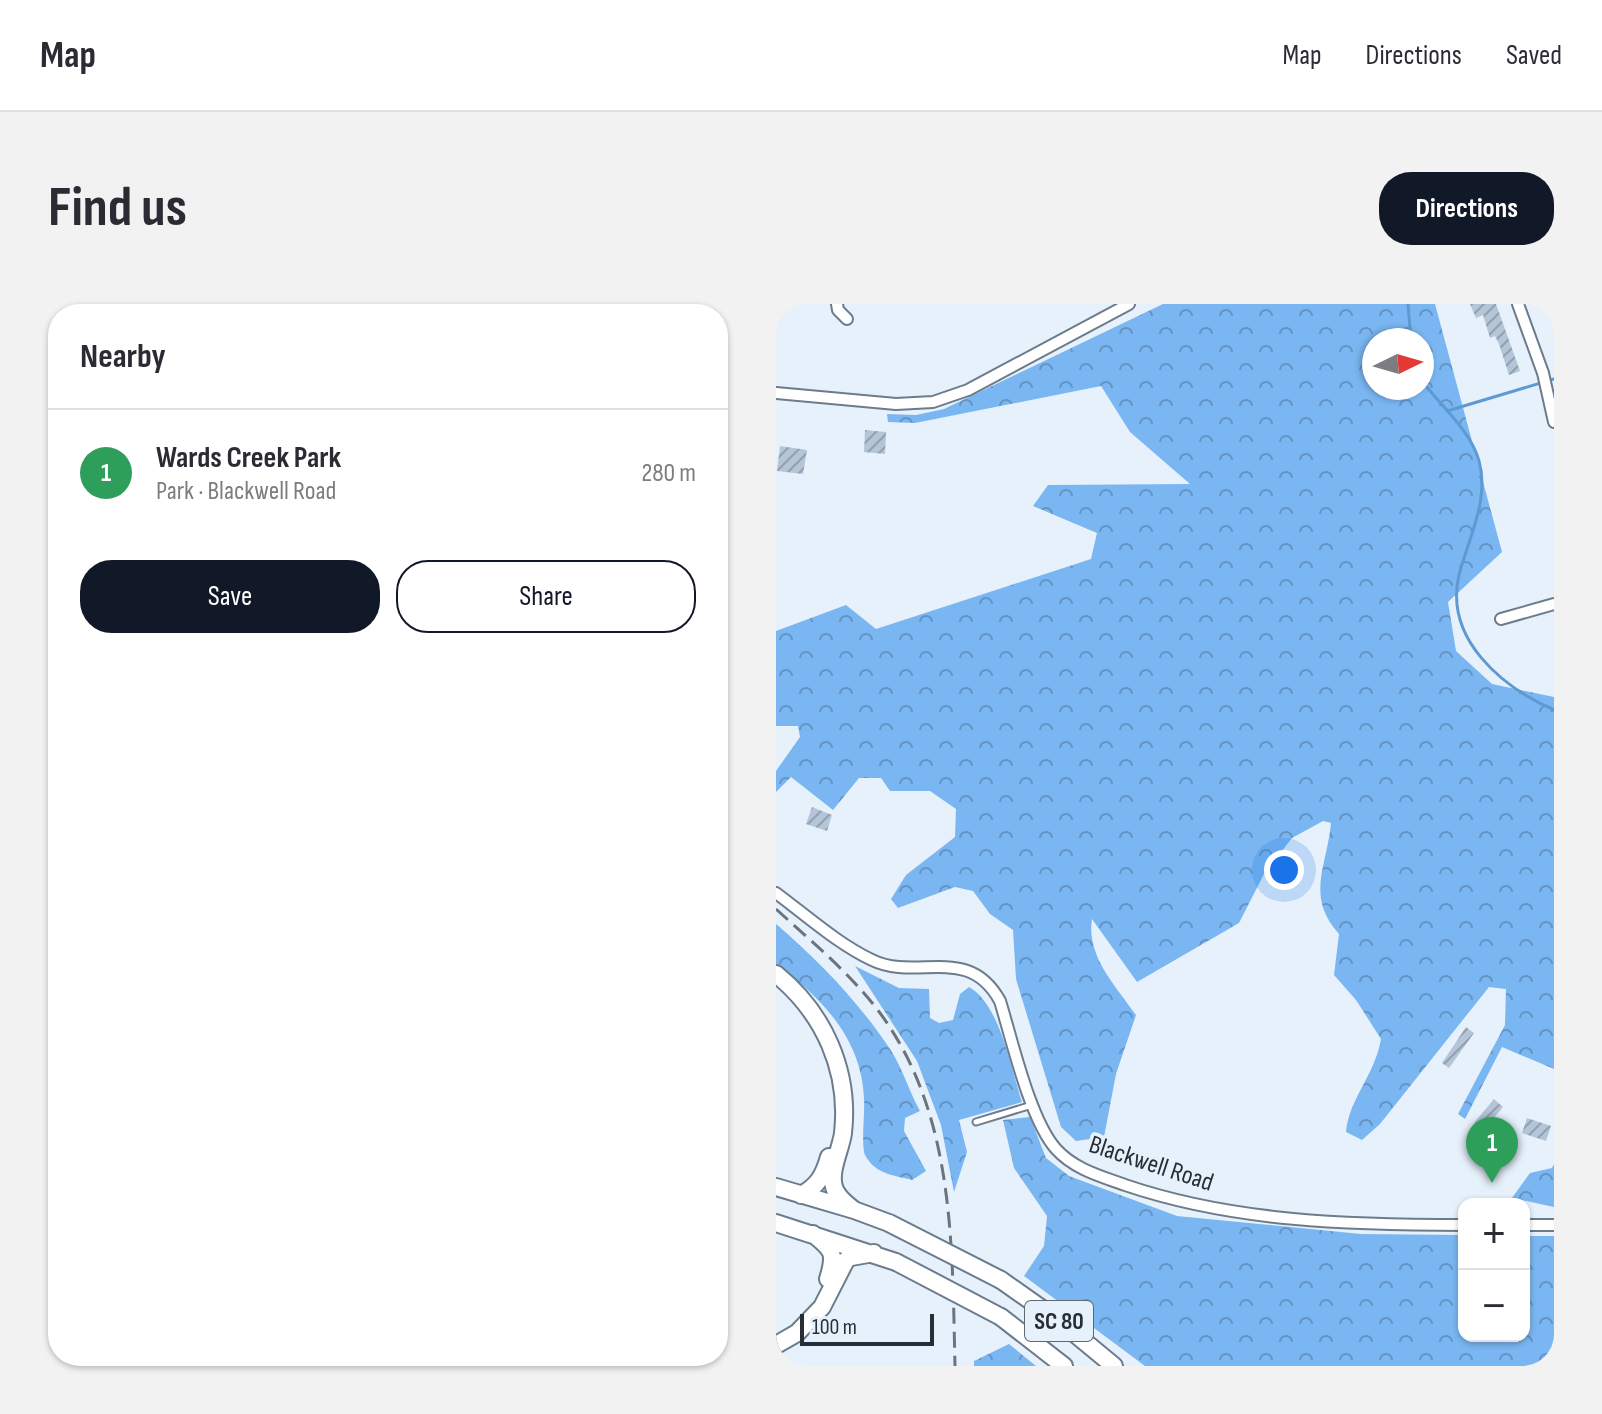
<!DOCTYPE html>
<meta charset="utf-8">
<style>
body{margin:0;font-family:"Sofia Sans Condensed",sans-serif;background:#f2f2f3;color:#2b2b33}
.controls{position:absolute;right:24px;bottom:24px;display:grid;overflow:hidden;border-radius:16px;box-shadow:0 2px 6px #0004}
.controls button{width:72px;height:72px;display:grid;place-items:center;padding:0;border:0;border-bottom:2px solid #e1e1e2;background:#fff;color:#2b2b33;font:40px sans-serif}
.compass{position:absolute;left:586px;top:24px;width:72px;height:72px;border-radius:50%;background:#fff;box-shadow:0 2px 6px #0004;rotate:85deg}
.scale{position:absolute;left:24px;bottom:20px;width:134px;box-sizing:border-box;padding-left:8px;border:4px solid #272e35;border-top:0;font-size:22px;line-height:28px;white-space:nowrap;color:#272e35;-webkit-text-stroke:6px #e6f1fc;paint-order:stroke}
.you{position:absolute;left:508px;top:566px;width:28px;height:28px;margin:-20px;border:6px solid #fff;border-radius:50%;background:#1a73e8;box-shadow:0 0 0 12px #1a73e833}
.badge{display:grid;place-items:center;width:52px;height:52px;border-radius:50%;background:#111827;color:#fff;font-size:26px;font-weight:700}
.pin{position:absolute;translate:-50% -66px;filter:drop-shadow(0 2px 4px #0008)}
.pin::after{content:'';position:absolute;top:42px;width:28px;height:24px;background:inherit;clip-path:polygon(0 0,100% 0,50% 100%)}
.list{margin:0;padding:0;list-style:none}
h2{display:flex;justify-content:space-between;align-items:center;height:104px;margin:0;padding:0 32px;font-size:34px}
h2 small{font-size:26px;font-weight:400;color:#7c7c81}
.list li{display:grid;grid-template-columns:52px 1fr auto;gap:24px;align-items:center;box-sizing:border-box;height:128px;padding:0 32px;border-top:2px solid #e1e1e2}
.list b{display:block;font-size:30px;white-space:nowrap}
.list p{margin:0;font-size:26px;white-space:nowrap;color:#7c7c81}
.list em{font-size:26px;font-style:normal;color:#7c7c81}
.actions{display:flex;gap:16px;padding:24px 32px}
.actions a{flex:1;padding:18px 0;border:2px solid #111827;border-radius:32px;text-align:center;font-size:28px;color:#111827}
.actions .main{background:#111827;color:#fff}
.map{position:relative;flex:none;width:778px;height:1062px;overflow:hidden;border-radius:32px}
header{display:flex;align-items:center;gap:48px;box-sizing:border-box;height:112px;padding:0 40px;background:#fff;border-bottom:2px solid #e1e1e2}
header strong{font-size:38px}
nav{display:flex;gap:44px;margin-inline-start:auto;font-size:28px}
.intro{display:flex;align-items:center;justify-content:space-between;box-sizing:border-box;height:192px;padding:0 48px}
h1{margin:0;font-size:56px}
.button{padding:20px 36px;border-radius:32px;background:#111827;color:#fff;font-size:28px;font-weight:700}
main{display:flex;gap:48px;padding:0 48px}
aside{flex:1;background:#fff;border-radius:32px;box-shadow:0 2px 6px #0004}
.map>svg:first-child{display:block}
.forest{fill:url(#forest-crowns);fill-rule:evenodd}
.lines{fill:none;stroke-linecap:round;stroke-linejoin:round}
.stream{stroke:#5e99d2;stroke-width:3}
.building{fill:url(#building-hatch)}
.service-casing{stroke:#6c7c8c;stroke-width:9}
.minor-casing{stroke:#6c7c8c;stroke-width:14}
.primary-casing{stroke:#6c7c8c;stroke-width:20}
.service{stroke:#fff;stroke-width:5}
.minor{stroke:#fff;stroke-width:10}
.primary{stroke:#fff;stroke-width:16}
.rail{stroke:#6b747c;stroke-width:3;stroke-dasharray:16 8;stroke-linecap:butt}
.primary-bridge-casing{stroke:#6c7c8c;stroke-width:20;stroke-linecap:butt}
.primary-bridge{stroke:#fff;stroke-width:16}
.labels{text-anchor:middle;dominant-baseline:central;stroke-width:7;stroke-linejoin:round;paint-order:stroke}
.shield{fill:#e6f1fc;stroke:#606871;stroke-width:2}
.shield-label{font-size:24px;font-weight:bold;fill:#272e35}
.street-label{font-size:26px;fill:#272e35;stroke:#e6f1fc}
</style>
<header>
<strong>Map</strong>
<nav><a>Map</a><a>Directions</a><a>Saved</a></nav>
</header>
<div class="intro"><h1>Find us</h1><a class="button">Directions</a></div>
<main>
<aside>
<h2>Nearby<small></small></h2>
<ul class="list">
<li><span class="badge" style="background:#2e9e5b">1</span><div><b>Wards Creek Park</b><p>Park · Blackwell Road</p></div><em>280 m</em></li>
</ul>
<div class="actions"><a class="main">Save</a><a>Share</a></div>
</aside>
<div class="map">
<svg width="778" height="1062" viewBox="0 0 778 1062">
<defs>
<pattern id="forest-crowns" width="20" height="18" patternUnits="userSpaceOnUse" patternTransform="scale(2)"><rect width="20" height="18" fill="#7ab6f1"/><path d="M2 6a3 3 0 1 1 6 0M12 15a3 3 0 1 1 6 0" fill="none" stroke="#6494c4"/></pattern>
<pattern id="building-hatch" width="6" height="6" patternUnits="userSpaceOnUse" patternTransform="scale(2)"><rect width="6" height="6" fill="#b3c5d7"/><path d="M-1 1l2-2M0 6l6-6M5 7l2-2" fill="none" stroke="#92a0af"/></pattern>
</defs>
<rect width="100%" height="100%" fill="#e6f1fc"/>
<!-- forest -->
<path class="forest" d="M387,0h272l67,248 -54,50 8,49 36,33 62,13v372l-52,-22 -37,72 -7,-5 47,-89 1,-36 -17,-2 -109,137 -18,16 -16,-8c3,-33 29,-57 35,-93l-25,-39 -22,-25 5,-41c-34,-38 -12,-67 -8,-111l-8,-2 -31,17 -28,36 -25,49 -102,59 -45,-63c-6,37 24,67 44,96l-20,59 -12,63 -28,4 -15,-14 -45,-148 -3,-49 -23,-16 -17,-23 -18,-4 -57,21 -7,-9 15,-24 49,-38 1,-28 -26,-18h-40l-9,-13h-22l-26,32 -42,-33 -15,15v-21l24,-34 -2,-11h-22v-95l70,-26 30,24 215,-70 6,-26 -64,-27 15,-21 142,-1 -60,-52 -29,-46 -186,37 -27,-1 -1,-8 29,1 28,-6zM598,36h48v48h-48z
M0,620c43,37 82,77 114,125 12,18 19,42 30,62l-15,7 -1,13 22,40 -14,9c-19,-5 -37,-6 -47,-25 -4,-9 0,-44 -1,-56 -2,-60 -42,-101 -88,-135z
M79,662l44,22 30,1 1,29 9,5 14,-3 7,-26 9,-7c31,17 42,82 53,115l-63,18 8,32 -13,40 -13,-67 -24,-64z
M254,813l16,41 23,18 108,40 184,18 103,1v101h60v-100h30v130h-409l-121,-90 20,-30 3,-30 -33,-48 -11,-48z
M778,860v43l-42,-9 18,-25 22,-5z
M233,1040l27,22h-62v-5z"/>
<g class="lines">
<!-- stream -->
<path class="stream" d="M632,0l3,36
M646,77c19,25 49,50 57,80 11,39 -11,78 -20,114 -15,64 43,112 95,135
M671,107l107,-32"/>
</g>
<!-- building -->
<path class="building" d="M694,0h26l24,67 -11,4 -10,-31 -4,-8 -5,2 -7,-23 -7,3z
M89,126l21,2 -1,22 -21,-2z
M4,142l27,4 -4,24 -26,-3z
M36,503l20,8 -5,16 -21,-7z
M690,723l8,6 -25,35 -7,-5z
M718,795l9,8 -20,24 -9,-8z
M751,814l24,8 -5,15 -24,-8z"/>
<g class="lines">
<defs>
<path id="service" d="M200,818l56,-17"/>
<path id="minor" d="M61,0l1,6 9,9
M742,0l25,69 11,49
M0,89l120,11 37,-2 35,-12 161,-86
M725,315l53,-15
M0,589c31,23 62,51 96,67 45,22 96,-17 128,41 12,39 30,119 56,148 18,20 44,27 69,36 109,37 226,40 339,40
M748,921h30"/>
<path id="primary" d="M0,670c48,39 74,97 67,159 -2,16 -14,38 -9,54 3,11 13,17 20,23
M0,883l78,23 35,13
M25,891c17,-9 23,-20 28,-38
M0,919l120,39
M37,930c20,16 23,19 15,45
M225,976l61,43 52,43
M225,1013l63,49
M0,1041l21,-12 25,-26 24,-47 5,-3 23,-4"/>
</defs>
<!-- service casing -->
<use href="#service" class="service-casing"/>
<!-- minor casing -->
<use href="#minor" class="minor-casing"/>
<!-- primary casing -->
<use href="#primary" class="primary-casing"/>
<!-- service -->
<use href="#service" class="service"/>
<!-- minor -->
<use href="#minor" class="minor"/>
<!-- primary -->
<use href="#primary" class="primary"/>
<!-- rail -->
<path class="rail" d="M0,605c36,33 74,64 104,104 75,102 72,232 75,353"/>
<defs>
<path id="primary-bridge" d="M113,919l112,57
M120,958l105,55"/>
</defs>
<!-- primary-bridge casing -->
<use href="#primary-bridge" class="primary-bridge-casing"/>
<!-- primary-bridge -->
<use href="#primary-bridge" class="primary-bridge"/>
</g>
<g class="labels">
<!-- shield labels -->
<rect class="shield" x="249" y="997" width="68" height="40" rx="6"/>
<g class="shield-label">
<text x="283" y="1017">SC 80</text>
</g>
<!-- street labels -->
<g class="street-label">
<text transform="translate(375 860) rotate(18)">Blackwell Road</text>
</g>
</g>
</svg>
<div class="controls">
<button>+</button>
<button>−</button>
</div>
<svg class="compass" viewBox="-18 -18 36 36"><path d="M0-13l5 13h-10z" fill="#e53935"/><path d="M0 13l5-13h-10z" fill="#7c7c81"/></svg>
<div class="scale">100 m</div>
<div class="you"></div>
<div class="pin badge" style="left:716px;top:879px;background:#2e9e5b">1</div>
</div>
</main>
